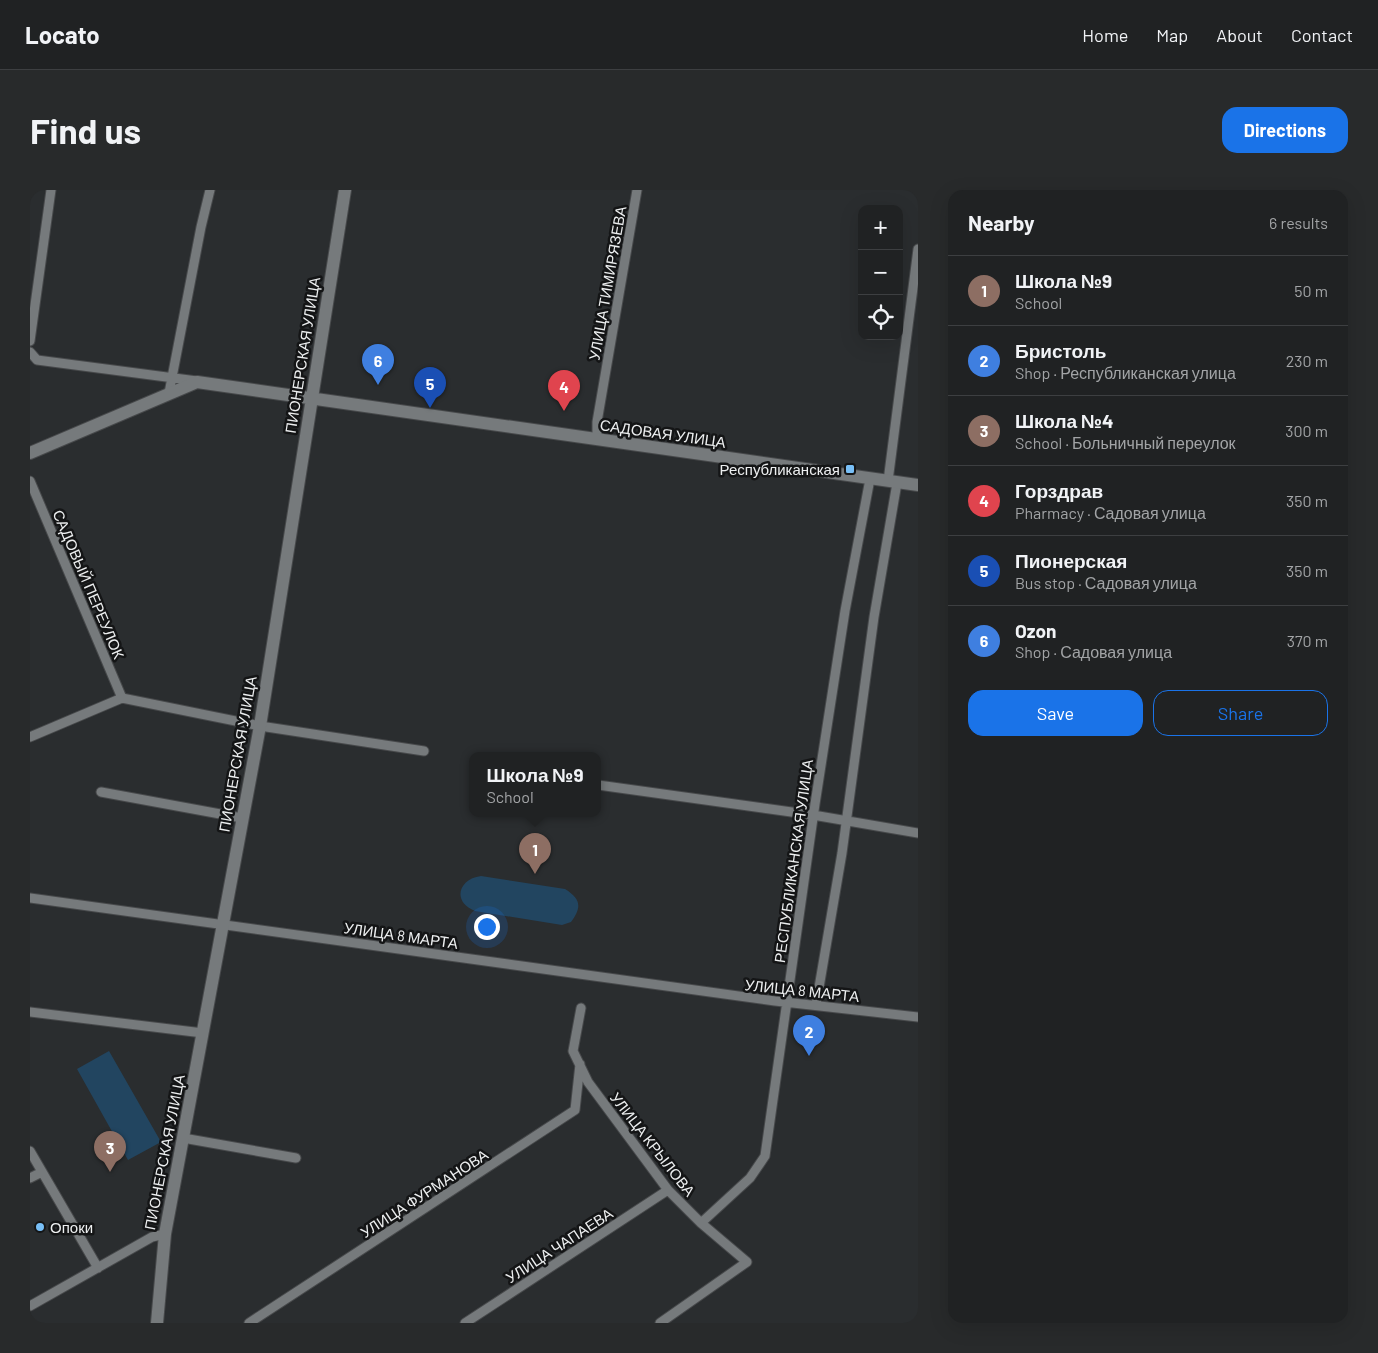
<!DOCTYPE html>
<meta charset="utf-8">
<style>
body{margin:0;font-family:Barlow,sans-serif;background:#282a2b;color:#f1f3f6}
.controls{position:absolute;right:15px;top:15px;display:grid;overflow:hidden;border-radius:10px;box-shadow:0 5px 20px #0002}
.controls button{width:45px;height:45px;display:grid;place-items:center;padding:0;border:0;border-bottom:1px solid #3d3f41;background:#202223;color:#f1f3f6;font:25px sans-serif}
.you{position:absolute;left:456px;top:736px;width:18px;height:18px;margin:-12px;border:4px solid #fff;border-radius:50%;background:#1a73e8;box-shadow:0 0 0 8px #1a73e833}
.badge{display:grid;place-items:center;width:32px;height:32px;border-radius:50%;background:#1a73e8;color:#fff;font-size:16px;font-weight:700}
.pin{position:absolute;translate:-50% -41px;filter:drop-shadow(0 1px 2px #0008)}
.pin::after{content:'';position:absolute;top:26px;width:18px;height:15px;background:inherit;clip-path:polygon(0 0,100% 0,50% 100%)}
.popup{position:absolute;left:439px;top:562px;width:132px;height:65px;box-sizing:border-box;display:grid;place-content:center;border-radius:10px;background:#202223;filter:drop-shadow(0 1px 4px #0005);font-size:16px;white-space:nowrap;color:#a2a4a6}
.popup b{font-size:19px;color:#f1f3f6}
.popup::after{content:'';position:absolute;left:50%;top:100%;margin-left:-10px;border:10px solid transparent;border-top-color:#202223}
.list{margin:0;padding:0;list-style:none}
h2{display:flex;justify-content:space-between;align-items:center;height:65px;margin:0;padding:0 20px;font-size:21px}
h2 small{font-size:16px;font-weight:400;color:#a2a4a6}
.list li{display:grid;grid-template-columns:32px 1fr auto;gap:15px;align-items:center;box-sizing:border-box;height:70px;padding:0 20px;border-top:1px solid #3d3f41}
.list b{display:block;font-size:19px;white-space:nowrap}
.list p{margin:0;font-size:16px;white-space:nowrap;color:#a2a4a6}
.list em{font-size:16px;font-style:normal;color:#a2a4a6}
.actions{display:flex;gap:10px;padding:15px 20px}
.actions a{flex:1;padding:11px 0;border:1px solid #1a73e8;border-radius:15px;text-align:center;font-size:18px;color:#1a73e8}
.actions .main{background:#1a73e8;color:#fff}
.icon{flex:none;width:28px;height:28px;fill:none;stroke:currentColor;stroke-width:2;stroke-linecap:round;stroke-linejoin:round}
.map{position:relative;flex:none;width:888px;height:1133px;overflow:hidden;border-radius:15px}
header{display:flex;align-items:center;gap:30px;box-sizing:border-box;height:70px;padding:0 25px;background:#202223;border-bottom:1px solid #3d3f41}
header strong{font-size:24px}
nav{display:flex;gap:28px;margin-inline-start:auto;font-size:18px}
.intro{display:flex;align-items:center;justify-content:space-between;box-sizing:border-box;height:120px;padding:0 30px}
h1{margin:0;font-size:35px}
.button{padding:12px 22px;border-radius:15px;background:#1a73e8;color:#fff;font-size:18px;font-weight:700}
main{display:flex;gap:30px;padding:0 30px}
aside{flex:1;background:#202223;border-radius:15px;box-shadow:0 5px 20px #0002}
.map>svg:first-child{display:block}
.pitch{fill:#224560}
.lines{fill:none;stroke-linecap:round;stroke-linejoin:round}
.street-casing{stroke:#47494b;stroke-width:11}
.secondary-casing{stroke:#47494b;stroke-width:14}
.street{stroke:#767a7c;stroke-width:9}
.secondary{stroke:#767a7c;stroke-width:12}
.poi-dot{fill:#78bff7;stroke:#141516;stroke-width:2}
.labels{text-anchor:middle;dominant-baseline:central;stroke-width:5;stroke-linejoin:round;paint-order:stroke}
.street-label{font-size:15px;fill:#edeff0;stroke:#141516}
.poi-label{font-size:15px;fill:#edeff0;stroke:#141516;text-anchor:end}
</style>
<header>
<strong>Locato</strong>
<nav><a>Home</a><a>Map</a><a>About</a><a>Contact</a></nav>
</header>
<div class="intro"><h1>Find us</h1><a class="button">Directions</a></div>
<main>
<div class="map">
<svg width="888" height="1133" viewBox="0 0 888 1133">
<rect width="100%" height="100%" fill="#2a2d2f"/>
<!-- pitch -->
<path class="pitch" d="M451,686l84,13c16,10 17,18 6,33l-9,3 -87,-14c-23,-9 -17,-32 6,-35z
M79,861l52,91 -33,18 -51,-91z"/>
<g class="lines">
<defs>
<path id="street" d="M0,151l21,-151
M0,162l7,8 160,21
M139,203l32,-166 9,-37
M567,250v-18l40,-232
M0,291l92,217
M858,291l30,-232
M92,508l138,28 164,25
M0,547l92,-39
M568,595l215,30 105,18
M71,602l141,26
M0,708l745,103 143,16
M786,815l26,-152 32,-236 23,-134
M551,818l-8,43 15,31 80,108 33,33 46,39 -87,61
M0,822l173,21
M153,948l113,20
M0,961l68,117
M0,988l12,-6
M671,1033l49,-45 15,-22 50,-352 30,-193 25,-132
M0,1116l122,-69 13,-3
M219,1133l326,-213 5,-46
M435,1133l203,-133"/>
<path id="secondary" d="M0,263l167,-71 721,103
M127,1133l8,-89 95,-508 85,-536"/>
</defs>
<!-- street casing -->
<use href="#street" class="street-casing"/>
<!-- secondary casing -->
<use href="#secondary" class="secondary-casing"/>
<!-- street -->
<use href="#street" class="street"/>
<!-- secondary -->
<use href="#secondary" class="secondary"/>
</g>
<!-- markers -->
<g class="poi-dot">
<rect x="815" y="274" width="10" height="10" rx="2.5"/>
<circle cx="10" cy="1037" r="5"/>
</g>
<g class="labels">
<!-- street labels -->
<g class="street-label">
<text transform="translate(577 93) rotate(-80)">УЛИЦА ТИМИРЯЗЕВА</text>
<text transform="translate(272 165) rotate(-81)">ПИОНЕРСКАЯ УЛИЦА</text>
<text transform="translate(633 243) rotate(8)">САДОВАЯ УЛИЦА</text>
<text transform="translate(59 394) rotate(67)">САДОВЫЙ ПЕРЕУЛОК</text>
<text transform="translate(207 564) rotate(-80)">ПИОНЕРСКАЯ УЛИЦА</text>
<text transform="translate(763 671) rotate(-82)">РЕСПУБЛИКАНСКАЯ УЛИЦА</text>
<text transform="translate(371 745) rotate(8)">УЛИЦА 8 МАРТА</text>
<text transform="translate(772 800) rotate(6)">УЛИЦА 8 МАРТА</text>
<text transform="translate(623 954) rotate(52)">УЛИЦА КРЫЛОВА</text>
<text transform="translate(134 962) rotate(-79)">ПИОНЕРСКАЯ УЛИЦА</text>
<text transform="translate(394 1003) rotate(-33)">УЛИЦА ФУРМАНОВА</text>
<text transform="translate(529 1055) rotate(-33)">УЛИЦА ЧАПАЕВА</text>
</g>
<!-- poi labels -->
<g class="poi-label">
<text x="810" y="279">Республиканская</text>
<text x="20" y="1037" text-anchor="start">Опоки</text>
</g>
</g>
</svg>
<div class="controls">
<button>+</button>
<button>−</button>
<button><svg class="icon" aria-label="locate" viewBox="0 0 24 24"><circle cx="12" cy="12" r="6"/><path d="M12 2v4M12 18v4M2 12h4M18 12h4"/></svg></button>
</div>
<div class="you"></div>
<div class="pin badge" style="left:505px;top:684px;background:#8d6e63">1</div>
<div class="popup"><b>Школа №9</b>School</div>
<div class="pin badge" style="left:779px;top:866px;background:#3f7fe0">2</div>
<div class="pin badge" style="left:80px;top:982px;background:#8d6e63">3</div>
<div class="pin badge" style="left:534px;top:221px;background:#e0444e">4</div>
<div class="pin badge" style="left:400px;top:218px;background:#1a4fb4">5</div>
<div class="pin badge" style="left:348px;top:195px;background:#3f7fe0">6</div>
</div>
<aside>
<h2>Nearby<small>6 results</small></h2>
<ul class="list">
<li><span class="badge" style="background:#8d6e63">1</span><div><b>Школа №9</b><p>School</p></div><em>50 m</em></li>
<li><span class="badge" style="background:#3f7fe0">2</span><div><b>Бристоль</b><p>Shop · Республиканская улица</p></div><em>230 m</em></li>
<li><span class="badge" style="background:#8d6e63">3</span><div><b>Школа №4</b><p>School · Больничный переулок</p></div><em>300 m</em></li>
<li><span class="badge" style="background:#e0444e">4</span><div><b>Горздрав</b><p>Pharmacy · Садовая улица</p></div><em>350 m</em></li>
<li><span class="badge" style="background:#1a4fb4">5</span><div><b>Пионерская</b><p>Bus stop · Садовая улица</p></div><em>350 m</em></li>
<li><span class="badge" style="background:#3f7fe0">6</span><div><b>Ozon</b><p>Shop · Садовая улица</p></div><em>370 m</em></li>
</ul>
<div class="actions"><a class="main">Save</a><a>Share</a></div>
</aside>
</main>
